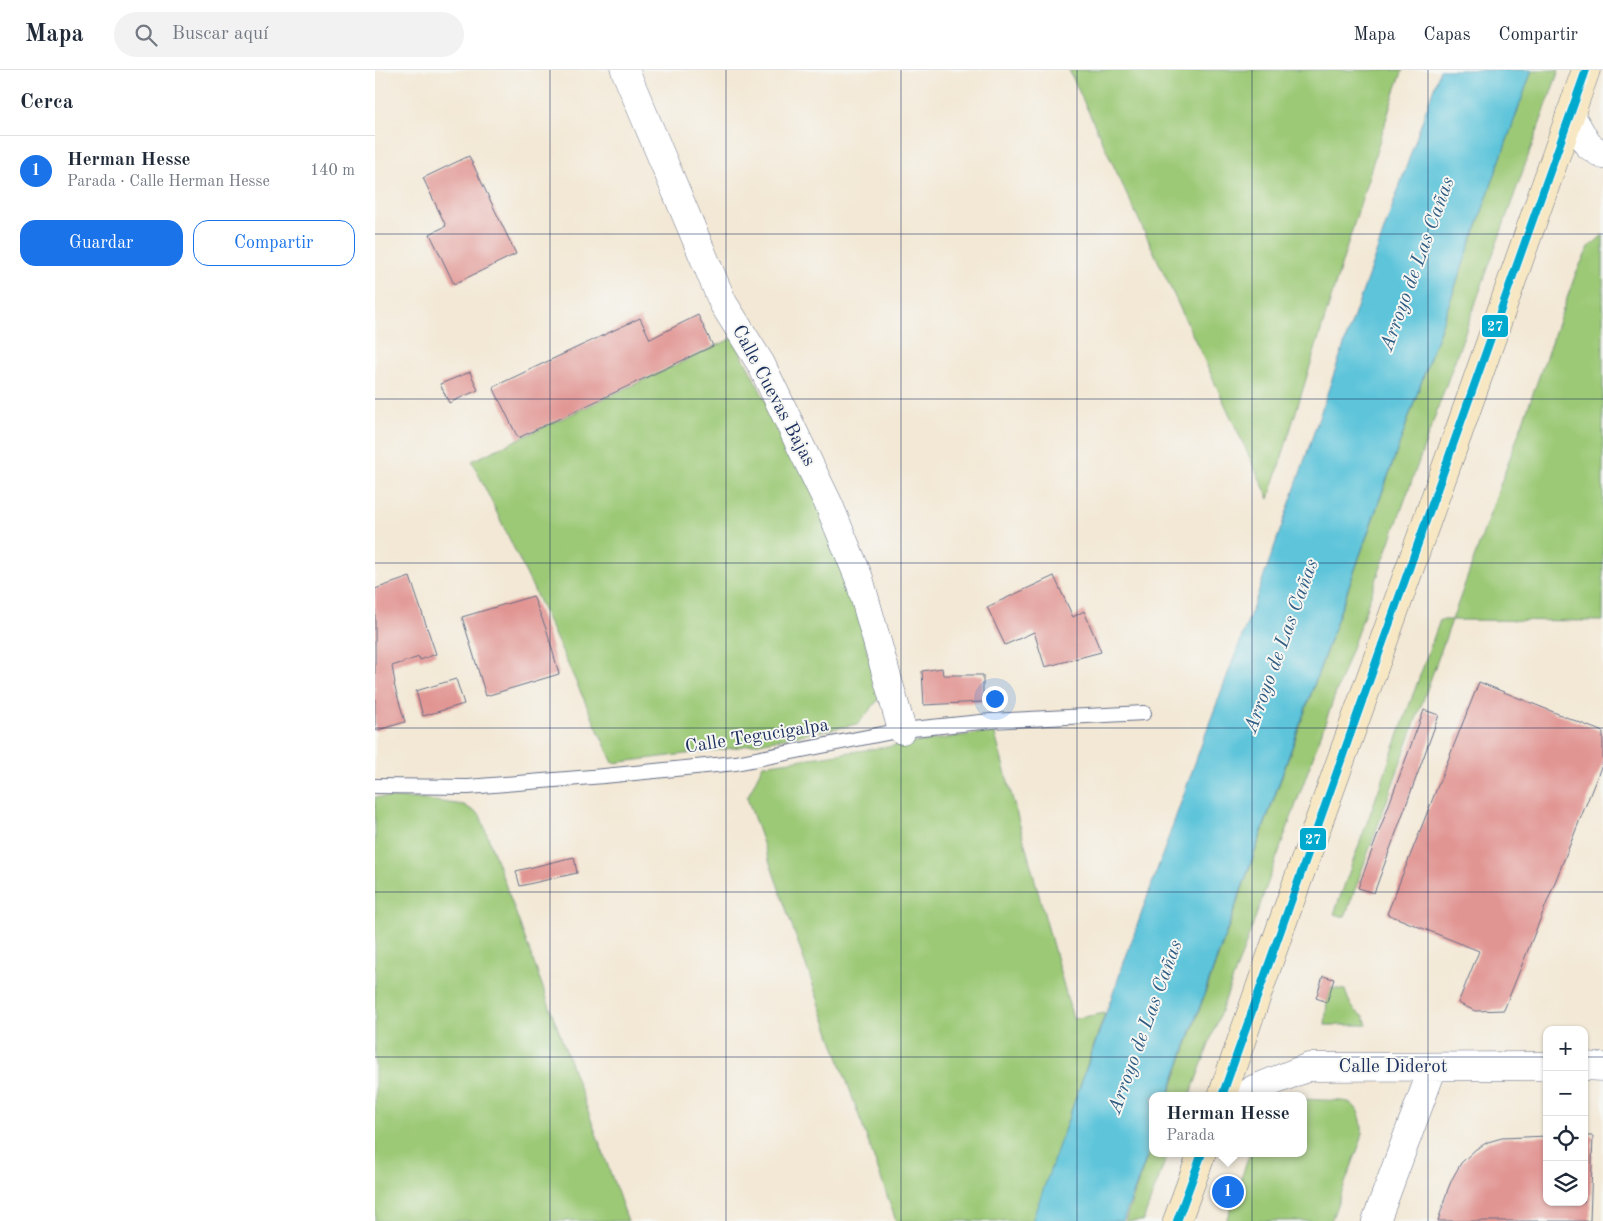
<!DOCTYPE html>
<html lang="es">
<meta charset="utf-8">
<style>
body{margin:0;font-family:"Old Standard TT",serif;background:#f2f2f3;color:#1f2937}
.controls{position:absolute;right:15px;bottom:15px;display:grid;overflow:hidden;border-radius:10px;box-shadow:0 1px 4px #0004}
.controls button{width:45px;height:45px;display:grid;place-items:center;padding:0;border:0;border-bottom:1px solid #e0e1e3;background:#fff;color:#1f2937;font:25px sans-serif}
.you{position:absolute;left:619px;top:628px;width:18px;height:18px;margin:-12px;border:4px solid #fff;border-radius:50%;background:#1a73e8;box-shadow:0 0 0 8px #1a73e833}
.badge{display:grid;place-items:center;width:32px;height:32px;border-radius:50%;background:#1a73e8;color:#fff;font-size:16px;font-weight:700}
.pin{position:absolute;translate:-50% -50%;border:2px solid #fff;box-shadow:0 1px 5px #0006}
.popup{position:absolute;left:774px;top:1022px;width:158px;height:65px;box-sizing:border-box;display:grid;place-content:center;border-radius:10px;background:#fff;filter:drop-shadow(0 1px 4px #0005);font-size:16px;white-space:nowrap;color:#747a83}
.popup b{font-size:19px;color:#1f2937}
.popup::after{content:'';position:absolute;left:50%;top:100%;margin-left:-10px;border:10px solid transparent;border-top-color:#fff}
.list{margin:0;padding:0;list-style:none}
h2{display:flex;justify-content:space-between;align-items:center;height:65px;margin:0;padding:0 20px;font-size:21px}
h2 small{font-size:16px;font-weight:400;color:#747a83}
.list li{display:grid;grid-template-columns:32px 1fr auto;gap:15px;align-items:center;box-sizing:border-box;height:70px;padding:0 20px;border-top:1px solid #e0e1e3}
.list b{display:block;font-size:19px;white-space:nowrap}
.list p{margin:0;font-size:16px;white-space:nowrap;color:#747a83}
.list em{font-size:16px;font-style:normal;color:#747a83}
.actions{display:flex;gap:10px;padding:15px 20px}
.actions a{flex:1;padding:11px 0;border:1px solid #1a73e8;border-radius:15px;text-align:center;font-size:18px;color:#1a73e8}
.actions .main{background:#1a73e8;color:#fff}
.icon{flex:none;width:28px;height:28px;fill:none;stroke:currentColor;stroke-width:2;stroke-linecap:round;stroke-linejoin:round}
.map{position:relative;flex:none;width:1228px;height:1151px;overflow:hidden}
header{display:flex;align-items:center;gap:30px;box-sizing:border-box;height:70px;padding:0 25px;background:#fff;border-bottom:1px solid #e0e1e3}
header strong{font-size:24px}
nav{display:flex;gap:28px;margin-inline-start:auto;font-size:18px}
.search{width:350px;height:45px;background:#f2f2f3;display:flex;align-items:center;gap:12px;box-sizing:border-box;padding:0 18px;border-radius:28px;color:#747a83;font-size:19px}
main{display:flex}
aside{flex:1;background:#fff}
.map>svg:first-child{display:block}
.green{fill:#9cc976;stroke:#5c7c6a}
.water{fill:#5dc4da;stroke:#3c7a9c}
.building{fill:#e19593}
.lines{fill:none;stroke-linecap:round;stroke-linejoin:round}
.service-casing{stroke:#677088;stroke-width:16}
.minor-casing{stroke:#677088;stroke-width:29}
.tertiary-casing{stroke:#677088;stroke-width:29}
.secondary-casing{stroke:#677088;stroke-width:29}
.service{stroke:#fff;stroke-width:14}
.minor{stroke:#fff;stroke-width:28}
.tertiary{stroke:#fff;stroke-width:28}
.secondary{stroke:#f7e8c3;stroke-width:28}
.bus-1-casing{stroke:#f6f6f2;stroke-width:11}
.bus-1{stroke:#00a9ce;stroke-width:8}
.grid{fill:none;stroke:#1b2f5e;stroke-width:1;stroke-opacity:0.55}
.labels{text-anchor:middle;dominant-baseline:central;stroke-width:4;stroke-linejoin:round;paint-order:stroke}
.street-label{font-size:19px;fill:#1b2f5e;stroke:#f6f6f2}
.water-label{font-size:20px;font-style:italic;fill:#2f5c83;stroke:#f6f6f2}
.line-badge{stroke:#f6f6f2;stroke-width:2}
.badge-label{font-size:14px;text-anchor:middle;font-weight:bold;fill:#fff}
</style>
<header>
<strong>Mapa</strong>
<div class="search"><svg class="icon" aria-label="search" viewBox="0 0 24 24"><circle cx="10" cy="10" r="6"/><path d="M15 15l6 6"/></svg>Buscar aquí</div>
<nav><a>Mapa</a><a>Capas</a><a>Compartir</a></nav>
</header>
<main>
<aside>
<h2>Cerca<small></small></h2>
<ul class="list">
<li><span class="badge">1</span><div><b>Herman Hesse</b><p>Parada · Calle Herman Hesse</p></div><em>140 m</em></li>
</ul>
<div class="actions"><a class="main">Guardar</a><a>Compartir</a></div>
</aside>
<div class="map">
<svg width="1228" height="1151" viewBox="0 0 1228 1151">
<rect width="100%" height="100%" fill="#f6f6f2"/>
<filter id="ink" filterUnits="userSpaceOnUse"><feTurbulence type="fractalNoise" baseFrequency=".02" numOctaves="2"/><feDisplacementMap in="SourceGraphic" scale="10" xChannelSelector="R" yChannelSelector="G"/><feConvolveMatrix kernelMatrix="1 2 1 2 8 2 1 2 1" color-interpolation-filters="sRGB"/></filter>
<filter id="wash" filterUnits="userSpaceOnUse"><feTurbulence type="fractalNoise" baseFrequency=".0096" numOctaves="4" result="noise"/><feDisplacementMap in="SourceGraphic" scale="20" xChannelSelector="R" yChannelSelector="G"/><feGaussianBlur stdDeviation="1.12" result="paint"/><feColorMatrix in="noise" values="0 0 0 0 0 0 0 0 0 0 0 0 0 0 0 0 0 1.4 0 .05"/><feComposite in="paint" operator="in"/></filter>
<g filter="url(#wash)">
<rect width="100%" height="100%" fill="#f3e8d5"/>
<!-- green -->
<path class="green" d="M694,0h334l-7,18 -127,411z
M1157,0h27l-307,857 -62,169h-21z
M1228,165v386l-151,-1 -107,297 -11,-3 106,-294h12l124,-347 13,-26z
M358,268l87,167 29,73 30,121 -21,25 -125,24 -120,15 -80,-175 -61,-127z
M619,661l79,288 32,-6 -72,208h-137l-149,-423 16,-33z
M0,727l44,2 45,6 16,10 148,406h-253z
M956,918l14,2c4,12 7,21 19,26l3,9h-42l2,-23z
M928,1029c9,1 38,1 45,3 13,5 15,24 14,36l-31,83h-105l24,-68h53z
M778,1070v13h15l-25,68h-18z"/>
<!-- water -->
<path class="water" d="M1065,0h92l-364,1026h-15v44l-30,81h-91l174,-489 47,-125 39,-110 39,-115z"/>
<g id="blocks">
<!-- building -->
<path class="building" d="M94,86l47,98 -62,30 -24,-50 16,-8 -23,-48z
M323,245l15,31 -195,92 -25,-51 147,-69 10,21z
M95,302l8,18 -29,13 -9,-19z
M679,506l19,41 11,-6 17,41 -56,15 -11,-35 -29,13 -18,-38z
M35,507l26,77 -16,6 -1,-3 -27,9 3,17 -1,1 11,38 -30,9v-142z
M158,526l14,35 12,43 -73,22 -24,-79z
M567,598l1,7h40v27l-59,3 -2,-34z
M81,609l8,25 -41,12 -7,-25z
M1104,612l124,50v30l-99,248 -29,1 -17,-8 21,-52 -92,-37z
M1049,640l15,5 -65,178 -16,-5z
M199,787l3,16 -57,13 -4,-15z
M948,906l11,3 -7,23 -11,-4z
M1172,1066v66h37v-66h9l-3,85h-152l10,-32 4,-10 9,-16 15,-14 12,-7 14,-4z"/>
</g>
</g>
<g filter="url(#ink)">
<use href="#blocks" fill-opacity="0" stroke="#677088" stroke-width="1"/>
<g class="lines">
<defs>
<path id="service" d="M0,716l93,1 136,-11 132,-13 166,-33 89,-9 153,-8"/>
<path id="minor" d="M250,0l98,233 38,61 68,141 30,73 43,152
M1209,996l19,1
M871,1026l8,-7 55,-22 238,-1
M1001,1151l57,-154"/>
<path id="tertiary" d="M1195,44l18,31 15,10"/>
<path id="secondary" d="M847,1026l59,-169 178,-496 127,-361
M802,1151l25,-68"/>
</defs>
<!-- service casing -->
<use href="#service" class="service-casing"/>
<!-- minor casing -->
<use href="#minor" class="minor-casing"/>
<!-- tertiary casing -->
<use href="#tertiary" class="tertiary-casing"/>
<!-- secondary casing -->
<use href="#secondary" class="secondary-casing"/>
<!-- service -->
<use href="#service" class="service"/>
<!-- minor -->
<use href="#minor" class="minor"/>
<!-- tertiary -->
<use href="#tertiary" class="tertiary"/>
<!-- secondary -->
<use href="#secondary" class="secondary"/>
<defs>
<path id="bus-1" d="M847,1026l364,-1026
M802,1151l25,-68"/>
</defs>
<!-- bus-1 casing -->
<use href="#bus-1" class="bus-1-casing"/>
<!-- bus-1 -->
<use href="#bus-1" class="bus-1"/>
</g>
</g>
<!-- grid -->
<path class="grid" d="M175,0v1151M351,0v1151M526,0v1151M702,0v1151M877,0v1151M1053,0v1151M0,164h1228M0,329h1228M0,493h1228M0,658h1228M0,822h1228M0,987h1172M1209,987h19"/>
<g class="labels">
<!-- street labels -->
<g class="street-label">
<text transform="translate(398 326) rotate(62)">Calle Cuevas Bajas</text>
<text transform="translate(382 667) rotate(-9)">Calle Tegucigalpa</text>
<text x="1018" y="997">Calle Diderot</text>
</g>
<!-- water labels -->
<g class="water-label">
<text transform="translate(1043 194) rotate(-70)">Arroyo de Las Cañas</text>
<text transform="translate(907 576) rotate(-70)">Arroyo de Las Cañas</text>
<text transform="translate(771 957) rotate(-70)">Arroyo de Las Cañas</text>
</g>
</g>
<g class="line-badge">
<rect x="1106" y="244" width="28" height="24" rx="5" fill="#00a9ce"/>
<rect x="924" y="757" width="28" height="24" rx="5" fill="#00a9ce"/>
</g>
<g class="badge-label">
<text x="1120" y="261">27</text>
<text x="938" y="774">27</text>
</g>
</svg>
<div class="controls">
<button>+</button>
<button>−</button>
<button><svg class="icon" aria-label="locate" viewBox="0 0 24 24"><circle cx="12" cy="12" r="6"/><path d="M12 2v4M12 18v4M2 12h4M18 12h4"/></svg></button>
<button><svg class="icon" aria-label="layers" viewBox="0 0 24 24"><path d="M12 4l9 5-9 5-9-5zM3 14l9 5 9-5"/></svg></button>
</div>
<div class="you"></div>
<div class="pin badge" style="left:853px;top:1122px">1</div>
<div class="popup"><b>Herman Hesse</b>Parada</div>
</div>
</main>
